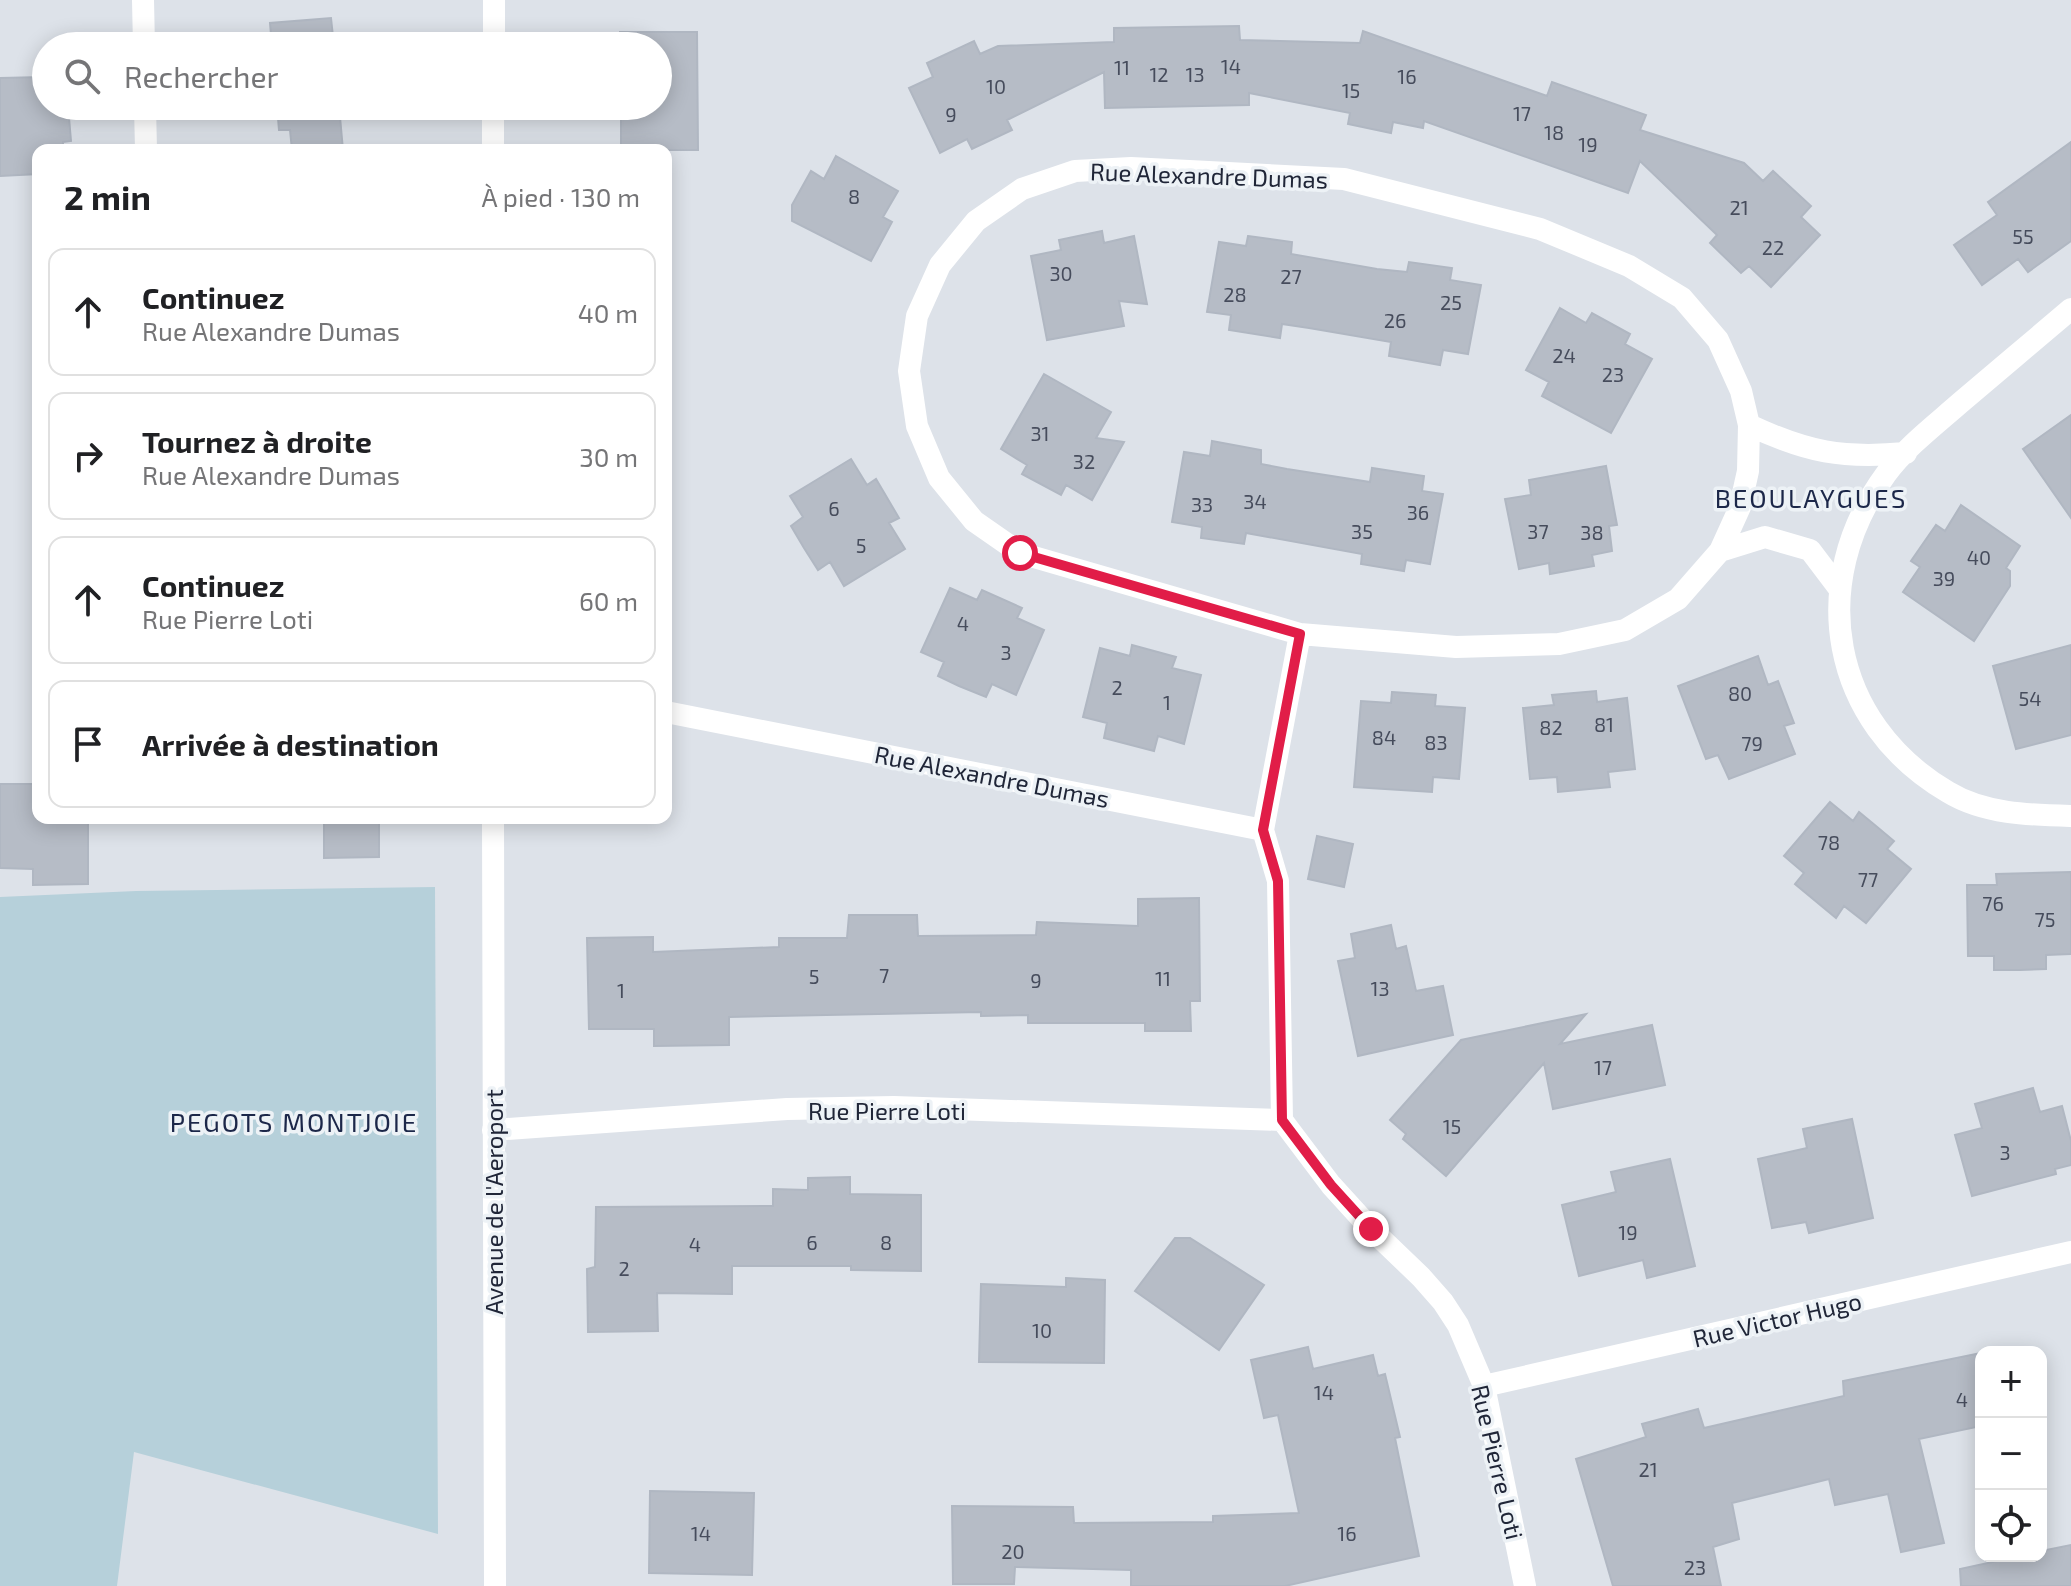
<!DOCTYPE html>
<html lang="fr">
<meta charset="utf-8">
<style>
body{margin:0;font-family:"Exo 2",sans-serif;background:#f6f6f6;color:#202124}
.controls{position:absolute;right:24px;bottom:24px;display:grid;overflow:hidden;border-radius:16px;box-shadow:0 4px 20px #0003}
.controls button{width:72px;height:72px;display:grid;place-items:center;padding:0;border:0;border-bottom:2px solid #e0e0e0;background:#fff;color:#202124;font:40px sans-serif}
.stop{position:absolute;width:24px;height:24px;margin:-18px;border:6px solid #e11d48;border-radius:50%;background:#fff}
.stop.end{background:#e11d48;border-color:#fff;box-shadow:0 2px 8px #0008}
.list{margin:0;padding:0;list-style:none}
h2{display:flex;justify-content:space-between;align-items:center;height:104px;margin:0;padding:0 32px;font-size:34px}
h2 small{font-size:26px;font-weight:400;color:#757577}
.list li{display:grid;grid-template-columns:52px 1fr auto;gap:24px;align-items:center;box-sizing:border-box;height:128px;margin:0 16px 16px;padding:0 16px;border:2px solid #e0e0e0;border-radius:16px}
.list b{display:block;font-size:30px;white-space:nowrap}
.list p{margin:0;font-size:26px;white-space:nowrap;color:#757577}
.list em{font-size:26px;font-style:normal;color:#757577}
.icon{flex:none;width:44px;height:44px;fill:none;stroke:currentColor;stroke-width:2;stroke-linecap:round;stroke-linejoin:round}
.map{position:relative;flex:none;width:2071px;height:1586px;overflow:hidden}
.search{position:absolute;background:#fff;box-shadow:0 4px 20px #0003;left:32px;top:32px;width:640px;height:88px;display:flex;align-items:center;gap:20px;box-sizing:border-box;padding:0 28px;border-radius:44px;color:#757577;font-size:30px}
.panel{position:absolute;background:#fff;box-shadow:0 4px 20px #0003;left:32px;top:144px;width:640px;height:680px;border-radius:16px}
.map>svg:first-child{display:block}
.green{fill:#b6d0da}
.building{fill:#b6bcc6;stroke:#b0b7c2;stroke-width:2}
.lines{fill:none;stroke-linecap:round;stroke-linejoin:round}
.minor{stroke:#fff;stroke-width:22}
.tertiary{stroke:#fff;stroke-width:22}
.route{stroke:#e11d48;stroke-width:10}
.labels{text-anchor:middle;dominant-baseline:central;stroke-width:7;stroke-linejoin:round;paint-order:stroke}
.number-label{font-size:20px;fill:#464c5c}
.street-label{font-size:24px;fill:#202638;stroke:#edf2f6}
.neighbourhood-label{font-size:26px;letter-spacing:2px;fill:#1c2749;stroke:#edf2f6}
</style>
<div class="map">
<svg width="2071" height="1586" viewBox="0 0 2071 1586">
<rect width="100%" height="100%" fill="#dde2e9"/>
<!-- green -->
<path class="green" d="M435,887l3,647 -304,-82 -17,134h-117v-689l136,-6z"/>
<!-- building -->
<path class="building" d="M331,18l3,28h-62l-2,-23z
M1239,26l1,14 120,3 3,-12 184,65 5,-14 94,33 -6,15 104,33 19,18 10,-10 38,35 -10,11 19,18 -49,52 -22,-21 -8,7 -31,-30 7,-8 -77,-74 -12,32 -204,-72 -1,7 -30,-6 -2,11 -43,-9 2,-11 -101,-20v12l-144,3 -1,-36 -97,48 5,10 -40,19 -5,-10 -27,14 -31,-65 24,-11 -6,-14 47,-22 6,13 18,-8 116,-4v-14z
M620,32h77l1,118h-77v-44h37v-60h-38z
M43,77l3,29h22l3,35 -8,1v8h-25v24l-38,2v-98z
M277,106h62l4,44h-51l-2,-20h-11z
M2071,142v99l-43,31 -10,-13 -36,26 -28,-40 43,-30 -9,-13z
M836,156l62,35 -15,26 9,5 -21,39 -79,-40v-16l19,-34 13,8z
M1102,231l2,12 30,-7 13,68 -28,-3 5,25 -77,14 -16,-84 30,-6 -2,-10z
M1248,236l44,6 -1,12 86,15 30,3 2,-10 43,6 -2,12 31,5 -13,69 -25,-4 -3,15 -51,-9 2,-14 -82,-14 -27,-4 -2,14 -51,-8 2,-15 -24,-3 12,-70 27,4z
M1560,308l26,15 6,-10 38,21 -5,10 27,15 -41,74 -69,-37 7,-14 -23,-12z
M1044,374l67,38 -15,26 28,4 -32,58 -26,-15 -5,10 -39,-21 5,-9 -26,-16z
M2071,415v103l-48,-69z
M1212,441l49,9v14l26,5 83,13 2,-14 52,8 -2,15 21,3 -13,70 -24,-4 -2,11 -43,-7 1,-10 -116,-21 -2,11 -43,-6 1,-11 -30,-5 12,-70 26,4z
M851,459l16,26 9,-6 23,39 -10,5 16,26 -61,37 -14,-24 -12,8 -14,-22 -13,-22 12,-9 -13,-21z
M1606,466l11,59 -8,1 3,25 -20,4 2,11 -44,8 -1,-11 -30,6 -14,-70 26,-4 -2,-15z
M1961,505l59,41 -14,22 4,3v15l-36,55 -71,-49 17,-25 -9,-6 25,-36 9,6z
M950,588l27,12 5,-10 40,18 -5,10 27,12 -28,65 -24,-11 -6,13 -27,-11 -21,-10 6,-14 -23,-10z
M1132,645l44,12 -4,11 29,7 -17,69 -26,-8 -4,15 -50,-13 3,-15 -24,-6 17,-69 30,8z
M2071,645v90l-55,14 -23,-83z
M1758,656l10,29 10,-4 16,42 -10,3 11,28 -66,25 -11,-24 -12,4 -28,-73z
M1596,691l1,11 30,-4 8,71 -27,3 2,15 -52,5 -1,-15 -27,2 -7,-71 31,-3 -2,-10z
M1392,692l44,3 -1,11 30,2 -6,71 -26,-2 -1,15 -78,-5 7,-86 30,2z
M0,784h38v34h50v66l-55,1v-16l-33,-1z
M1830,802l23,19 6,-9 17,14 18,15 -7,8 24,20 -45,54 -22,-17 -8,12 -41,-34 9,-11 -20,-17z
M324,818h55v39l-55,1z
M1317,836l36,8 -9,43 -36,-8z
M2071,872v82l-25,1v14l-26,1h-26v-14h-26l-1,-71h30l-1,-11z
M1199,898l1,103h-10l1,30h-46v-8h-117v-8l-47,1v-4l-252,5v28l-75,1v-17h-65l-2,-91 66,-1v15l126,-5v-9h68l2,-23h68l1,21 118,-1 1,-13 101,4v-27z
M1391,925l5,24 10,-3 10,45 27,-5 10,49 -95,21 -20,-95 17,-3 -4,-24z
M1586,1014l-26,30 92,-19 13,60 -112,24 -9,-46 -98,113 -43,-37 3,-5 -16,-14 71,-80z
M2033,1088l7,24 22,-6 9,35v24l-16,4 1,5 -84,22 -17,-61 27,-7 -7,-24z
M1852,1119l21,99 -64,15 -3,-11 -34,6 -14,-69 49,-11 -4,-19z
M1670,1159l25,107 -48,12 -4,-18 -64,16 -17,-71 54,-13 -5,-20z
M850,1177v17l71,1v76l-70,-1v-4h-119v28l-75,-1 1,38 -70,1 -1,-63 8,-2 1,-60 177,-1v-17l35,1v-12z
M1175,1238h15l74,47 -45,65 -84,-59z
M1066,1278l39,2 -1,83 -125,-1 2,-78 85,3z
M1308,1347l5,22 60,-14 5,21 7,-2 15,63 -5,1 24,118 -134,30h-154v-16l-116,-3 -1,17h-61l-1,-78 121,1 1,16 139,-1v-6l86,-3 -21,-98 -14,3 -13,-58z
M1981,1353v73l-62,13 25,104 -43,9 -13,-58 -53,11 -6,-26 -97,24 7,36 -26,8 8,39h-108l-37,-127 70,-22 -4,-13 56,-15 6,19 140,-32 -1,-15z
M650,1491l104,2 -2,82 -103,-2z
M2071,1545v41h-110l-1,-17 60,-13h21v-5z"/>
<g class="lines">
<!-- minor -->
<path class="minor" d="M143,0l1,46
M145,106l1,44
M1131,168l213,11 196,50 89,37 53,32 36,42 23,51 8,34 -1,46 -8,36 -20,44 -42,48 -53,31 -66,14 -103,3 -156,-13 -280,-81 -46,-32 -35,-43 -22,-52 -8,-55 8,-55 23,-51 36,-44 46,-32 53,-18z
M2071,309c-37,31 -74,63 -111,94 -25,22 -54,44 -74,71 -80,109 -56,249 62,318 36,22 82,23 123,24
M1749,425c58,27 93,34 157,28
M1720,551l45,-14 45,13 28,37
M666,712l597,118 37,-196
M1263,830l15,51 4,239
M493,1130l294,-21 107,-2 388,13 49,65 40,44 50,48 22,25 15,23 26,61 41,200
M1484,1386l587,-134"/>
<!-- tertiary -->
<path class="tertiary" d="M494,46v-46
M493,150v-44
M493,818l2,768"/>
</g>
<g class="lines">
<!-- route -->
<path class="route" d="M1020,553l280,81 -37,196 15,51 4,239 49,65 40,44"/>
</g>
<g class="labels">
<!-- number labels -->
<g class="number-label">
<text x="1231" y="66">14</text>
<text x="1122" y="67">11</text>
<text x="1159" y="74">12</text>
<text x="1195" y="74">13</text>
<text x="1407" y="76">16</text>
<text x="996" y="86">10</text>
<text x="1351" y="90">15</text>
<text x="1522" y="113">17</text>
<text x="951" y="114">9</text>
<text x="1554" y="132">18</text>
<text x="1588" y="144">19</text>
<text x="854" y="196">8</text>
<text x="1739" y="207">21</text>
<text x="2023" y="236">55</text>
<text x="1773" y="247">22</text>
<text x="1061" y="273">30</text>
<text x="1291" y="276">27</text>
<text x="1235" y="294">28</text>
<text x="1451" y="302">25</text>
<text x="1395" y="320">26</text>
<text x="1564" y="355">24</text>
<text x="1613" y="374">23</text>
<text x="1040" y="433">31</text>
<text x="1084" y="461">32</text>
<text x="1255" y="501">34</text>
<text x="1202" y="504">33</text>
<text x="834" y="508">6</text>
<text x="1418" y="512">36</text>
<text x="1362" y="531">35</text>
<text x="1538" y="531">37</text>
<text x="1592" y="532">38</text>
<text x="861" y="545">5</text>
<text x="1979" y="557">40</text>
<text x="1944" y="578">39</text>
<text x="963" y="623">4</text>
<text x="1006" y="652">3</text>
<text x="1117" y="687">2</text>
<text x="1740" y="693">80</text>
<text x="2030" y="698">54</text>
<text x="1167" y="702">1</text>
<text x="1604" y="724">81</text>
<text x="1551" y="727">82</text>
<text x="1384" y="737">84</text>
<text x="1436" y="742">83</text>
<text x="1752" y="743">79</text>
<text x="1829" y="842">78</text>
<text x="1868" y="879">77</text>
<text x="1993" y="903">76</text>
<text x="2045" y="919">75</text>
<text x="884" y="975">7</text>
<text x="814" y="976">5</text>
<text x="1163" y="978">11</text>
<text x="1036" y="980">9</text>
<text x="1380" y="988">13</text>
<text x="621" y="990">1</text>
<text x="1603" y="1067">17</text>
<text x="1452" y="1126">15</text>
<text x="2005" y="1152">3</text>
<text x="1628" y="1232">19</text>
<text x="812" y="1242">6</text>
<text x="886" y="1242">8</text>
<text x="695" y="1244">4</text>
<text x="624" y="1268">2</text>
<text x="1042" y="1330">10</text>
<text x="1324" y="1392">14</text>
<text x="1962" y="1399">4</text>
<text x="1648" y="1469">21</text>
<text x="701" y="1533">14</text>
<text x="1347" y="1533">16</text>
<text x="1013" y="1551">20</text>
<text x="1695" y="1567">23</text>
</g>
<!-- street labels -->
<g class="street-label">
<text transform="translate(1209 175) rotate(2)">Rue Alexandre Dumas</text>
<text transform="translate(992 776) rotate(11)">Rue Alexandre Dumas</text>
<text x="887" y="1110">Rue Pierre Loti</text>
<text transform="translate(493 1202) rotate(-90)">Avenue de l'Aeroport</text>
<text transform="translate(1777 1319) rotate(-13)">Rue Victor Hugo</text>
<text transform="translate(1498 1462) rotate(77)">Rue Pierre Loti</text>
</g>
<!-- neighbourhood labels -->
<g class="neighbourhood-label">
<text x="1811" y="497">BEOULAYGUES</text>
<text x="294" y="1121">PEGOTS MONTJOIE</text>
</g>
</g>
</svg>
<div class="controls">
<button>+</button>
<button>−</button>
<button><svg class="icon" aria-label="locate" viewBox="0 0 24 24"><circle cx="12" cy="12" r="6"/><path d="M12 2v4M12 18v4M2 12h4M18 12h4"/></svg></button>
</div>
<div class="stop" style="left:1020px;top:553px"></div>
<div class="stop end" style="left:1371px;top:1229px"></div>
<div class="search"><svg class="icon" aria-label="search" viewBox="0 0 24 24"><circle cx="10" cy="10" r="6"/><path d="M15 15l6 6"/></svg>Rechercher</div>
<section class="panel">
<h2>2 min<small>À pied · 130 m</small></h2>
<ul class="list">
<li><svg class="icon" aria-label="ahead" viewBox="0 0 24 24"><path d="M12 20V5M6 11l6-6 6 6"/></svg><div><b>Continuez</b><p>Rue Alexandre Dumas</p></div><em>40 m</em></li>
<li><svg class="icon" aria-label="right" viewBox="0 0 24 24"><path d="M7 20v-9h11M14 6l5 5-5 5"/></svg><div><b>Tournez à droite</b><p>Rue Alexandre Dumas</p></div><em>30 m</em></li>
<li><svg class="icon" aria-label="ahead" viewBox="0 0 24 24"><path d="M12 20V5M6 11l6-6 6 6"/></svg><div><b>Continuez</b><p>Rue Pierre Loti</p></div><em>60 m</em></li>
<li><svg class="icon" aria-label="arrive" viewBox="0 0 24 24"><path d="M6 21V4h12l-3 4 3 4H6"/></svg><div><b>Arrivée à destination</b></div></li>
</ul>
</section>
</div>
